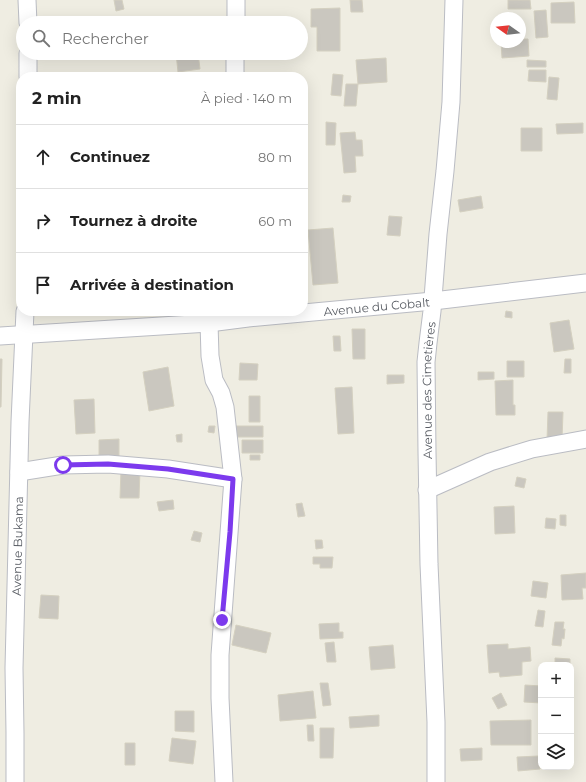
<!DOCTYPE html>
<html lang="fr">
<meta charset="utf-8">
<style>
body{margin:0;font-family:Montserrat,sans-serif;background:#f6f6f6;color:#222}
.controls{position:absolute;right:12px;bottom:12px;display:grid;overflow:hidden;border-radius:8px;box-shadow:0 4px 16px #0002}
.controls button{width:36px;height:36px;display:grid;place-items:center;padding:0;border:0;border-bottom:1px solid #e0e0e0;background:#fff;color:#222;font:20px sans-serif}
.compass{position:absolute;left:490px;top:12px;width:36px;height:36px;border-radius:50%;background:#fff;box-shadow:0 4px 16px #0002;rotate:285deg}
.stop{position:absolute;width:12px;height:12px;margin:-9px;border:3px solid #7c3aed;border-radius:50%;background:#fff}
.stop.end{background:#7c3aed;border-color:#fff;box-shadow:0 1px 4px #0008}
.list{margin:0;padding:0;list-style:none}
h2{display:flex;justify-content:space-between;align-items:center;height:52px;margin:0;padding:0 16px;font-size:17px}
h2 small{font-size:13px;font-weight:400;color:#767676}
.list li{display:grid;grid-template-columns:26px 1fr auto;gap:12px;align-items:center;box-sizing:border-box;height:64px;padding:0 16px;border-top:1px solid #e0e0e0}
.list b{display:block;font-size:15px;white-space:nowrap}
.list em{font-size:13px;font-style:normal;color:#767676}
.icon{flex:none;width:22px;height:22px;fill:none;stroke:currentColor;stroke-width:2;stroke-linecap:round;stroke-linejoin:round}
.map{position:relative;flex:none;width:586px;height:782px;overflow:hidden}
.search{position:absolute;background:#fff;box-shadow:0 4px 16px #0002;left:16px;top:16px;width:292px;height:44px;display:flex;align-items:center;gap:10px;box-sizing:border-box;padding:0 14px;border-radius:22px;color:#767676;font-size:15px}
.panel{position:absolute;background:#fff;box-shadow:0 4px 16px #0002;left:16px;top:72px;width:292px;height:244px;border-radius:16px}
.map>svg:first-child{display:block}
.building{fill:#cac7bf;stroke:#d4d0c0}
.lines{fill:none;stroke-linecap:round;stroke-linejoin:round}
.minor-casing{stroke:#babcc3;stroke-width:19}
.minor{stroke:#fff;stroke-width:17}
.route{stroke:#7c3aed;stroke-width:5}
.labels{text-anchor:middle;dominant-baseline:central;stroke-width:3.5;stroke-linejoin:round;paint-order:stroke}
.street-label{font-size:12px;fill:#5a5e65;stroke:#fff}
</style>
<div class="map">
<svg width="586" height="782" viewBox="0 0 586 782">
<rect width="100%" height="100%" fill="#efede2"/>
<!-- building -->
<path class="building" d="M114,0h8l2,9 -8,2z
M350,0h12l1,12h-12z
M508,0h22l1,9h-23z
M574,2l1,21h-24v-20z
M340,8v43h-23v-24h-6v-18z
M546,10l2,27 -12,1 -2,-27z
M520,39h8l1,17 -27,2 -1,-16h19z
M176,53h22l2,16 -22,3z
M386,58l1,24 -29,2 -2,-24z
M527,60l19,1v6h-19z
M529,70h17v12l-18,-1z
M333,74l10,1 -2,21 -10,-1z
M549,77l10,1 -2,22 -10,-1z
M346,84h12l-2,22h-12z
M326,122l10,1 -1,22h-9z
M583,123v10l-26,1 -1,-10z
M521,128h21v23h-21z
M355,132l1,8h6l1,16h-8l1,16 -12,1 -4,-40z
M343,195l8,1 -1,6h-8z
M481,196l2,12 -23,4 -2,-12z
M389,216l13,1 -2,19 -13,-1z
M333,228l5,55 -25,2 -5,-55z
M506,311l6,1v6l-7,-1z
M569,320l5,29 -20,3 -4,-29z
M352,329h13v30h-12z
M333,336h7l1,15h-7z
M0,359h2l-1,48h-1z
M565,359h6v14h-7z
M507,361h17v16h-17z
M240,363l18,1 -1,16h-18z
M168,367l6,39 -25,5 -6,-39z
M478,372h16v7l-16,1z
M387,375h17v8l-17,1z
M513,380v25h2v10h-19l-1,-34z
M352,387l2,46 -16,1 -3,-46z
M249,396h11v26h-11z
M94,399l1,34 -19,1 -2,-34z
M548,412h15l-1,28h-15z
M209,426h6l-1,7 -6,-1z
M236,426h27v11h-27z
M182,434v8h-5l-1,-7z
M119,439v17h-20v-16z
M242,440h21v13h-21z
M250,455h10v5h-10z
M121,469l19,1 -1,28h-19z
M517,477l9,2 -2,9 -9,-2z
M173,500l1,9 -15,2 -2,-9z
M302,503l3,13 -7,1 -2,-13z
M514,506l1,27 -20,1 -1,-27z
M560,515h6v11l-6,-1z
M546,518l10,1 -1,10 -10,-1z
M194,531l8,2 -2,9 -9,-2z
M315,540h7l1,8 -7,1z
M313,557h20l-1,11h-12v-4h-7z
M586,573v15h-4l1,11 -21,1 -1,-25z
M533,581l15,2 -2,15 -15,-2z
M41,595l18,1 -1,23 -19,-1z
M538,610l7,1 -2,16 -8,-1z
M555,622h9l-1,7h2l-1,10 -2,-1 -1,8 -9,-1z
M339,623v9h4v6l-23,1 -1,-15z
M236,625l35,8 -5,20 -34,-8z
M334,642l2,20h-9l-2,-19z
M508,644v5l22,-2 1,14 -9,1v13l-22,2 -1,-5 -10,1 -2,-28z
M393,645l2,23 -24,2 -2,-23z
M555,658l15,1v6h-15z
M320,683h8l3,22 -8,1z
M525,685l16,1v17l-17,-1z
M313,691l3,27 -36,3 -2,-26z
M501,693l6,12 -9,4 -6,-11z
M175,711h19v21l-19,-1z
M379,715v11l-29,2 -1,-11z
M531,720v25h-40l-1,-24z
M307,725h6l1,16h-6z
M320,728h14l-1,30h-13z
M172,738l24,3 -3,23 -24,-3z
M125,743h10v22h-10z
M482,748v12l-21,1 -1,-12z
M539,756l1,13 -22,2 -1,-14z"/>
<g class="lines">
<defs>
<g id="minor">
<path d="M27,0l1,23"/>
<path d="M236,23v-23"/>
<path d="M28,53v24"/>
<path d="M235,53v24"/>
<path d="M209,323l1,33 4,24 7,13 4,14 8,72 -13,176v43l4,84"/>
<path id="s1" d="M0,336l209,-13 39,-5 185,-17 153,-18"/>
<path d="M19,472l44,-7 45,-1 60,5 65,10"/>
<path d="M427,490l63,-28 42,-13 54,-10"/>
<path id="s2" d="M15,782v-49l-1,-65 6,-246 5,-111"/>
<path id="s3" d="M436,782v-60l-7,-158 -2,-112 -1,-90 2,-19 4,-32 6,-77 7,-63 6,-69 3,-102"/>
</g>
</defs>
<!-- minor casing -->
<use href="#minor" class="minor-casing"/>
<!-- minor -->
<use href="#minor" class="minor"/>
</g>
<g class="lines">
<!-- route -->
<path class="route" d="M63,465l45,-1 60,5 65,10 -3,53 -8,88"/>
</g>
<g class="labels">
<!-- street labels -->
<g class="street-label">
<text stroke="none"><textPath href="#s1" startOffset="378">Avenue du Cobalt</textPath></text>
<text stroke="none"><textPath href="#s3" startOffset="392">Avenue des Cimetières</textPath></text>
<text stroke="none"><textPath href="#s2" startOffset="236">Avenue Bukama</textPath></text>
</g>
</g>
</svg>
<div class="controls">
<button>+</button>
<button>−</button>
<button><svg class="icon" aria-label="layers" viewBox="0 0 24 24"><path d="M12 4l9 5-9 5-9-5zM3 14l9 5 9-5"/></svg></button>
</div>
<svg class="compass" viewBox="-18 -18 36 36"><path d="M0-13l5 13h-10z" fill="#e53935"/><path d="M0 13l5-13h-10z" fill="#767676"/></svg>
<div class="stop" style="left:63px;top:465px"></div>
<div class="stop end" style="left:222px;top:620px"></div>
<div class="search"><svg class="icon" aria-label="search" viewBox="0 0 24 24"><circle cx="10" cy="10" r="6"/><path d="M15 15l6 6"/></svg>Rechercher</div>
<section class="panel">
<h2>2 min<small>À pied · 140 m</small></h2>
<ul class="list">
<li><svg class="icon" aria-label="ahead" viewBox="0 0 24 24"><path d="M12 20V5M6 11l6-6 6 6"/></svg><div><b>Continuez</b></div><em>80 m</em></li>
<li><svg class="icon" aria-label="right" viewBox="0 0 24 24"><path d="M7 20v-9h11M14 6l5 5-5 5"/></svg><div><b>Tournez à droite</b></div><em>60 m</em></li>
<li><svg class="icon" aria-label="arrive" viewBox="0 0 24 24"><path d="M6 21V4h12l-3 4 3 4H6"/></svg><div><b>Arrivée à destination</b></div></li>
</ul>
</section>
</div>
